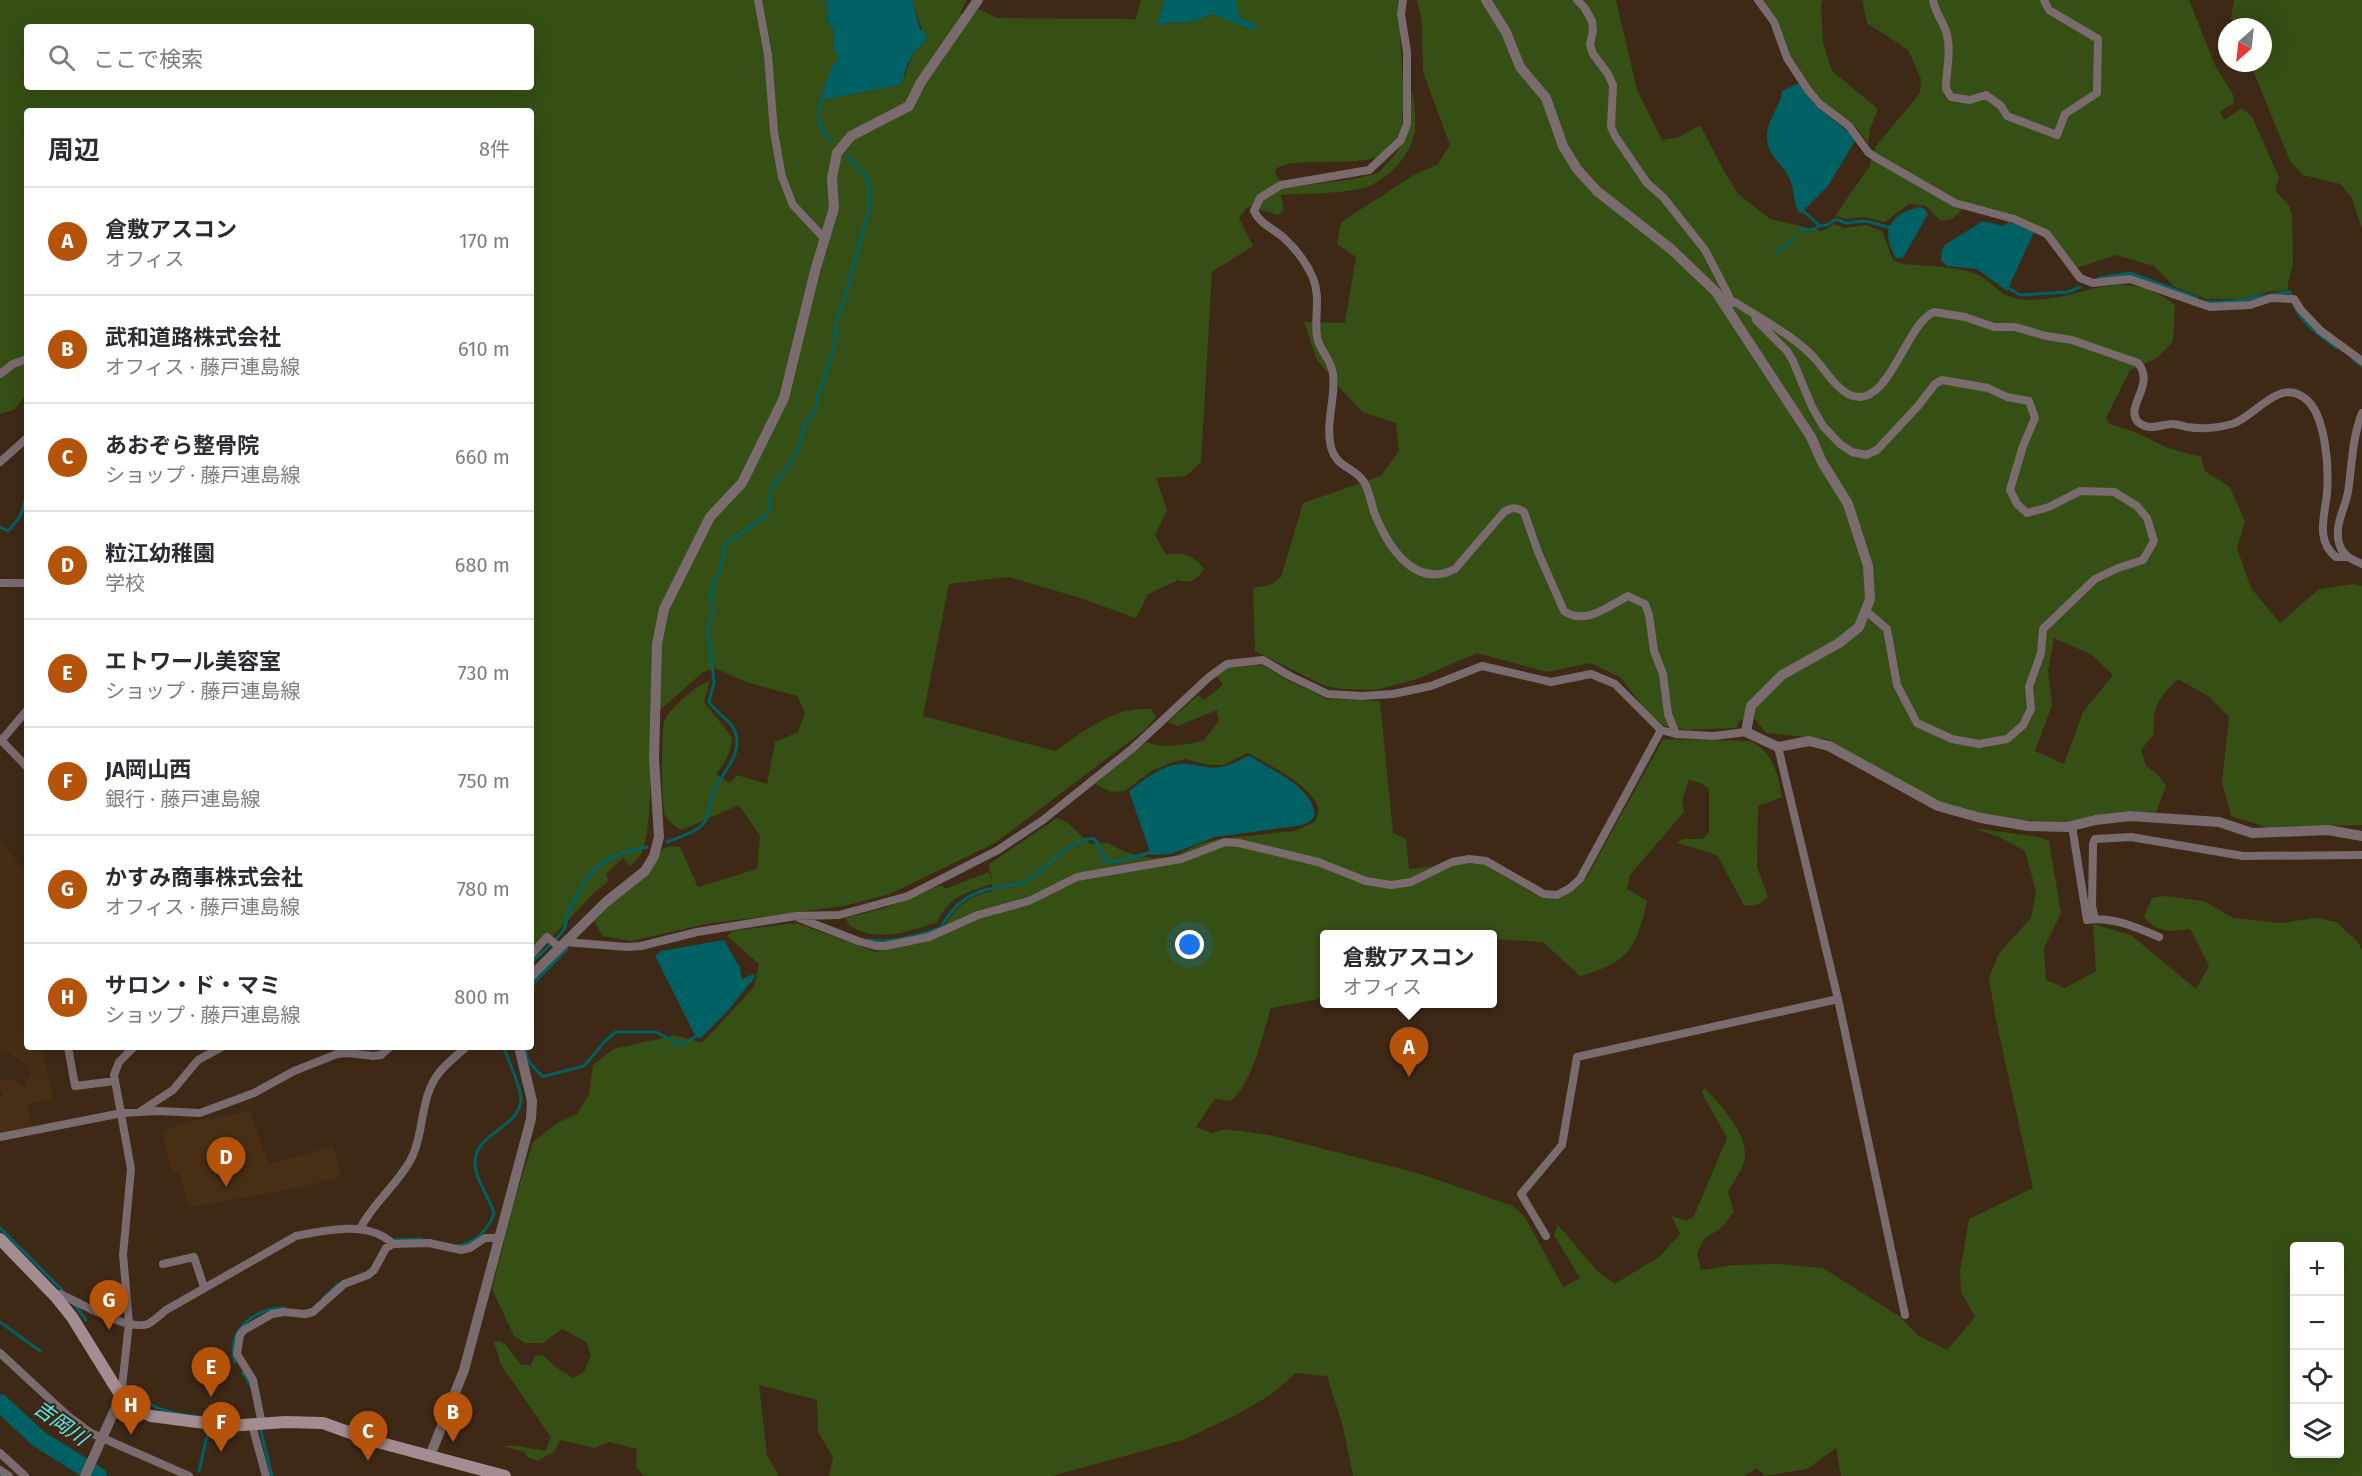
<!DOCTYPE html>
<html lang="ja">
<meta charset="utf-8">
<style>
body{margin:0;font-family:"Fira Sans","Noto Sans JP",sans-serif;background:#f2f2f3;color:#2b2b33}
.controls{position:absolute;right:18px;bottom:18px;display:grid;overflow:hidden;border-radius:6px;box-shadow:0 6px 24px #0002}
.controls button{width:54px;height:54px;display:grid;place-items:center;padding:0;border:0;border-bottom:2px solid #e1e1e2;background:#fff;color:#2b2b33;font:30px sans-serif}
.compass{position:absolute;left:2218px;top:18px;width:54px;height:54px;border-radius:50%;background:#fff;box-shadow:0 6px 24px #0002;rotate:207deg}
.you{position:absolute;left:1190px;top:945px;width:21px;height:21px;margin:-15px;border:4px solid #fff;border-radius:50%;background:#1a73e8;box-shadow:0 0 0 9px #1a73e833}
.badge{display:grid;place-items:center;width:39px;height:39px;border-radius:50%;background:#b45309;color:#fff;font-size:20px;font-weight:700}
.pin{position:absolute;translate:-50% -50px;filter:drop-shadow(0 2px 3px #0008)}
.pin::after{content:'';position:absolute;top:32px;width:21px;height:18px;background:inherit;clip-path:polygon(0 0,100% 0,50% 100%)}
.popup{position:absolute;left:1320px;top:930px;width:177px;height:78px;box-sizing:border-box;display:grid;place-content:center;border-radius:6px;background:#fff;filter:drop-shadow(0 2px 4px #0005);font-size:20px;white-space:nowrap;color:#7c7c81}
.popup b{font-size:22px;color:#2b2b33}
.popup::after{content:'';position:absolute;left:50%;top:100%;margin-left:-12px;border:12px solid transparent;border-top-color:#fff}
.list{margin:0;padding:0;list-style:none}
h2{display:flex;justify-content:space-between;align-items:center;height:78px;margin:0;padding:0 24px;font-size:26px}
h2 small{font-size:20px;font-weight:400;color:#7c7c81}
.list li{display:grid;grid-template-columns:39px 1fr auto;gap:18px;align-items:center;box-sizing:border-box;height:108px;padding:0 24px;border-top:2px solid #e1e1e2}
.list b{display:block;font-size:22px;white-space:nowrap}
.list p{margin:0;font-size:20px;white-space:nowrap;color:#7c7c81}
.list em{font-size:20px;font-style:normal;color:#7c7c81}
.icon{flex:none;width:33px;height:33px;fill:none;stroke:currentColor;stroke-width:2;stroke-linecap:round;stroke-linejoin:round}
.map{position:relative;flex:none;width:2362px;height:1476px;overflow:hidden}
.search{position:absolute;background:#fff;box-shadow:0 6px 24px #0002;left:24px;top:24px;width:510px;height:66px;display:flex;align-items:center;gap:15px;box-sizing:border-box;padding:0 21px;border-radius:6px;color:#7c7c81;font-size:22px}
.panel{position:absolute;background:#fff;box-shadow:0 6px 24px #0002;left:24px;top:108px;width:510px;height:942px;border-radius:6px}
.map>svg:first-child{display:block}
.built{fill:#482e15}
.green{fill:#354f14;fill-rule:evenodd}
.water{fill:#006165}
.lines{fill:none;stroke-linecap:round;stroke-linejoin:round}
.stream{stroke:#006165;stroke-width:3}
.river{stroke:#006165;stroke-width:18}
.minor{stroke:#7a6b6f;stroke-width:8}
.tertiary{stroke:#7a6b6f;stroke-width:10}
.secondary{stroke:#a48c93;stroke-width:12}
.labels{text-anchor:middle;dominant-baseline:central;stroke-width:4.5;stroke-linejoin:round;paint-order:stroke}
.water-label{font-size:20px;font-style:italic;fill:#56ecf4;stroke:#3e2916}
</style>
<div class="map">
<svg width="2362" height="1476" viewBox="0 0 2362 1476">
<rect width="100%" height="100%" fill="#3e2916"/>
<!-- built -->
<path class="built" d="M0,840l27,34v173h15l11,51 -26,6 5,24 -32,6v-35l3,-5 -3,-4v-13l7,4 2,-3 15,8 8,-15 -5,-3 2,-3 -29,-17z
M249,1110l20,54 64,-18 8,31 -47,12 -105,18 -10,-34 -7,-1 -10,-40 26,-10 46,-8z"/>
<!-- green -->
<path class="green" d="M0,0h828l-2,1 2,21 6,9 -1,17 7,13 -8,4 -3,14 76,-2c3,-15 9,-26 21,-36l-14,-41h55l-7,13 9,7 10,-11 18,9 139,1 5,-19h23l-7,25 19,-3 10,1 28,-9 40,10 -15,-7 -3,-17h165c-4,36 4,73 2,110 -1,7 0,16 -3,23 -3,7 -15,20 -21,23 -23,12 -91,-1 -104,14l3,9 14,8 62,-8 24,-6 14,-15 14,-19 4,-16 2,-34c2,14 5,31 2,46 -5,24 -31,49 -54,54 -25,5 -53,4 -79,6l3,15 -6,5 -30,-9 -9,12 14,28 -41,26 -11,190 -15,14 -30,2 11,32 -12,25 11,20c18,-3 26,-1 38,14 -7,11 -14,15 -26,11l-30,14 -12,24 -59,-21 -69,-20 -59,7 -26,132 132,35c30,-20 59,-45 96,-42l5,8 -10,12 -151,114 -105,51 -46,12 -138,18 -75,17 -28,-5 -9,-15 13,-15 41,-32 14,-25 8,-3 10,1 18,40 59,-18 3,-33 -21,-31 -57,25c-6,-3 -14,-8 -17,-15 -4,-7 -4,-90 0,-96 7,-12 32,-35 45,-38l-6,21 28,35c-1,16 -6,24 -16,37l14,9 7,-8 30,9 8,-42 23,-10 7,-19 -8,-17 -51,-14 -31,-14 -12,4 -52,46c-1,32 3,112 -11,138 -2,3 -7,7 -10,10l-7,-8 -17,16 3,7 -14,11 -64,67v-848h-504v282l-13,17 -14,4zM27,27h504v60h-504z
M1417,0h199l21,90 25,50 17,-3 21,-12 24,46 14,23 32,25 52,12 12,-7 11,4 21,-3 16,6 11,29 10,4c22,2 53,2 73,10 16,6 23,23 44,25 58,7 98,-39 155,6l-2,37 -16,16 -27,12 -24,48 4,6 25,8 33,16 33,9 4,14 25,16 15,35 -8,26 14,40 29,35 39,-34 35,-5 8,2v239l-96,2 -35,-11 -9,-34 7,-65 -21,-21 -30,-17c-19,19 -26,27 -24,55l-13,16 5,16 11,8 9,12 -10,26 -33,-1 -54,11 -46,-2 -41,-6 -39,-11 -57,-29 -59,-35 -61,-6 -12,-15 -16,3 -1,7 -49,2 -24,-4 -16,-13 -28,-36 -30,-14 -43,9 -70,-19 -60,26 -41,11 -33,-1 -18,-3 -70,-35 -2,-63 17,-3 11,-8 22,-74 78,-27 18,-25 -3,-28 -32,-10 -18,-18 -29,-35 -13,-38 41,1 11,-66 -19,-13 4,-22 73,-47 24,-11 12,-19 -27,-73 -1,-51zM2054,638l38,17 21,20 -30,37 -19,52 -29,-13 17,-46 -4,-33z
M1762,0h61l-2,5 2,38 9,28 46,38 -8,20 -2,15 -12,-17 -30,-23 -17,-19 -23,-36 -5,-19 -6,-13z
M1862,0h327l26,65 18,30 1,8 -14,9 4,8 18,-12 10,9 27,60 -4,13 14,16 3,9 1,49 -5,19v7l-21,2 -18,7h-43l-33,-13 -19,-20 -38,-11 -39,13 -28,-37 -81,-27 -16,15 -11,2 -15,-15 -17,-2 -24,18 -21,-5 -17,2 -12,-3 34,-49 7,-21 44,-53 1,-14 -13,-29 -41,-27z
M2234,0h128v229l-10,-31 -12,-14 -37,-9 -13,-14 -40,-98h13v-36h-28l-4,-9z
M1262,665l27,16 39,18 52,2 13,132 13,6 3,30 53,-6 23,2 46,27 26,7 19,-10 11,-12 76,-138 87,2c23,10 28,33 32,56l-24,9 -1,61 11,30c-6,7 -16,10 -24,8l-27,-50 -40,-12 6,-4h20l6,-7v-43l-8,-6 -12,-3 -7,20 2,12 -54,63 -3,14 20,12c-11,47 -18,62 -67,75l-37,-34 -50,-3v-5h-168v64l-54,10c-9,28 -18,74 -40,93l-16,-2 -19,28 16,6 13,-4 45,6 151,39 92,32 12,11 38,70 17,-9 -26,-43 4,-10 39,46 18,13 45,-28 20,-22 -9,-19 15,6 8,-5 33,-78 -23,-41 -2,-6 3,-3c15,17 46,48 39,74 -3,10 -11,20 -16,30l6,20 -12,15 -18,12 -7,15 4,16 32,-5 44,-1 46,4 76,48 20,20 28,14 28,-33 -14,-25 -1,-21 9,-52 64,-31 -37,-168 -7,-42 10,-25 32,-35 5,-27 -11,-40 -26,-14 -26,-9 66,9 10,4 12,72 -17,35 2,32 19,8 31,-17 -3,-47 38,11 65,54 13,-23 -19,-37c-18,3 -35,4 -46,-13l8,-18 11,-2 41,5 29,17 48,5 35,-5 20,4 22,20 4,9v525h-521l-5,-28 -29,21 -42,7 -8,-8 -13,8h-391l-10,-49 -16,-51 -31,-3 -27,23 -35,20 -51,24 -131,36h-223l4,-19 -15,-25 -1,-32 -58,-15 8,70 12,21h-135l-8,-9 1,-18 -28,-7 -14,6 -35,-8 -5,11 -17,10 -11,-4 -2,-5 -24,-6h17l27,5 6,-14 -50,-72 -7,-23 5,-1 6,3 16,21h10l4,-9 8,-1 14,13 16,10 11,-6 7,-17 -5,-13 -24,-13 -19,14h-18l-11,-7 -22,-47 24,-94 17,-53 24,-19 20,-9 12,-20 4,-29 21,-16 61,-14 27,8 52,-56 5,-23 -32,-28 6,-5 63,-8 80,29 67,-22c10,-22 26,-35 50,-39l-1,-7c-26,9 -42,11 -55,38 -28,10 -60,21 -87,4l-5,-8 40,-10 57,-23 3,4 44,-17 3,10 -3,-18 68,-46 10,4 23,22 18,-1 17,9 25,6h21l28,-14 19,-5 77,-8 20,-9c3,-6 4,-12 2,-18 -8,-19 -51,-41 -69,-51l-25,12h-15l-22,-6 -15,4 -20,8 -26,20 -14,1 -16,-8 52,-42c18,8 38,2 56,-1l16,-20 -2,-11 -39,16 -10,-4 30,-27 6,5 19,-15 -6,-9 12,-8zM2294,1246h46v208h-46z"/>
<!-- water -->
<path class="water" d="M828,0h84l8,29 6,3v9c-8,7 -15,15 -19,25 -3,8 -3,12 -8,19l-78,15c2,-13 8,-22 11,-35l8,-4 -7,-13 1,-17 -6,-9 -2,-21z
M1164,0h72l3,17 15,7 1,7 -41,-17 -28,9 -10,-1 -19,3z
M1799,83l15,21 39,32 2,5 -27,45 -28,28c-7,-10 -5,-21 -9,-32 -5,-14 -19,-23 -23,-37 -6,-21 13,-37 14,-54z
M1919,207l5,1 4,6 -25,44h-7c-17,-26 -5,-45 23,-51z
M1983,221l20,5 6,-4 25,10 -27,59 -30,-22 -30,-3 -6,-6 1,-10 3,-5z
M1248,756l4,1c23,16 59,28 63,58 -5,8 -10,9 -18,11l-82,11 -44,17 -20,1 -22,-64c15,-11 31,-25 50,-27 10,-1 18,2 28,3 15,3 28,-5 41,-11z
M724,940l16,28 2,11 11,-5 2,3 -29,36 -26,26 -5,-4 -40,-79 6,-5z"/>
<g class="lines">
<!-- stream -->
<path class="stream" d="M824,97c-10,17 -6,30 7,43
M1801,209l19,17 7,-1 9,-6 10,4 20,-2 25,7
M1798,230l17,-1 4,-4
M1777,253l16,-15
M2099,278l31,-5 67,25
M2007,287l13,8 48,-3 12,-5
M2206,302c31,2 54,-7 84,-10 4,26 27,42 47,56
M2353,359l9,7
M0,527l8,4c16,-17 13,-18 19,-36
M667,842c9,-4 21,-7 30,-13 15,-9 10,-23 16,-36 8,-20 29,-36 23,-59 -4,-14 -20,-21 -27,-32l5,-20 -6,-53 5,-15 -2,-23 3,-11 6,-7 5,-29 40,-27 5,-10v-15l4,-8 11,-13 15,-26 4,-20 12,-16 1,-11 17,-48 3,-32 7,-17 25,-92v-24l-4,-10 -19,-20
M867,940c23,4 52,-5 74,-12 9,-19 23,-32 44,-38 13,-4 29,-3 41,-9 21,-11 45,-46 69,-42l10,21 5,3 43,-11
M531,963c10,-10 25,-22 33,-34 3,-5 2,-12 5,-18 19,-41 32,-56 78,-64
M531,986l36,-37
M525,1047l3,14 14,15h3l39,-10 21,-25 11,-9h40l25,13 19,-11
M0,1228l63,63
M392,1240l29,-1
M457,1246c19,-3 30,-15 37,-32 -4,-17 -20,-35 -19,-53 2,-29 44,-33 46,-61 1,-12 -13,-39 -17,-53
M323,1298l15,-14
M74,1304l12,16
M0,1322l40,29
M235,1362c-9,-33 20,-54 50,-54
M243,1373l8,13
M130,1389c25,28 72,29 108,31
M261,1431l11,45
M199,1471l9,-39
M0,1475l1,1"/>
<!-- river -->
<path class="river" d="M0,1403l39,36 59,37"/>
<!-- minor -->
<path class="minor" d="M758,0l10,55 6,77 8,45 11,28 31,33
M1403,0l-2,14 6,38v72l-6,16 -32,30 -88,15 -21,13 -6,13c6,13 20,18 30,27 12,11 23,26 29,40 8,20 1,39 4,59 2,13 15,23 16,37 3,24 -8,49 -2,73 6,22 23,19 33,35 5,8 7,21 10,30 13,33 40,78 81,57l49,-57c8,-5 12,-5 20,0l14,40 26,59c22,15 44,-5 64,-15l17,8 4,11 5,36 9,23 5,40 8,20
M1577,0l7,7 8,14 1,9 -3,15 3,9 15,20 5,11 -2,42 4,9 32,47 16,14 42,53 24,46 2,7
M1758,0l16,22 13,36 21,32 12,14 29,22 19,26 7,5 80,46 59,16 33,15 33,44 13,5 37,-4 80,28 40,-2 21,-7 23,1 7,11 20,21 41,30
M1933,0c2,12 9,20 13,31 6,19 0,39 0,58l5,8 19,3 16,-5 15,11 6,10 50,19 8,-21 32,-21 1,-54 -49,-29 -5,-10
M1725,306l10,-4c26,17 63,36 82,59 9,11 22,31 36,35 36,11 54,-74 81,-84l31,5 29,10h21l31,9 26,4 66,23c18,22 -14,44 0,59 11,10 23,2 35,2 5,0 9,2 14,3 14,2 31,1 45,-3 24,-7 48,-50 76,-23 18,18 21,67 19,92 -2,22 -12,48 9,64h12
M1755,315l1,5 31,31 6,10 19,46 11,19 17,18 12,8 14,3 11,-5 41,-44 17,-22 7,-4 46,8 19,9 22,4 6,17 -12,28 -13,44 7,14 10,9 22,-6 31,-16 34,1 23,14 10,12 7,23 -11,19 -25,8 -23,11 -52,50 -2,24 -12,34 2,22 -8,16 -16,14 -28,5 -27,-5 -35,-16 -20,-38 -10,-56 -22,-19
M0,374l13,-10 14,-5
M2362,413c-10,25 -10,53 -14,79 -3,17 -14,33 -9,51 3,12 12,16 23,21
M0,462l27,-24
M0,583h27
M0,739l27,28
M1,741l26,-31
M1778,747l60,252 67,316
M2072,826l15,94c24,-4 49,7 72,17
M799,918l59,23 18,5h9l44,-9 49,-22 51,-14 48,-24 104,-18 44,-17 14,1 79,19 48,19 25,4 20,-3 41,-20 17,-3 17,2 58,33 13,1 13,-7 10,-9 81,-149
M2095,919l-3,-13 1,-62 2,-5 36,-2 112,19 119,-1
M565,942l62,5 14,-1 56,-14 55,-9 44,-7 43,-1 69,-19 90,-46 45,-30 90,-72 76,-71 18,-13 36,-4 27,16 38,18 34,2 31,-2 38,-8 51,-20 69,16 40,-8 24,10 46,46 15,4 38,2 32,-4
M531,955l16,-18 12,10
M68,1047l7,39 40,-5
M141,1111l32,-21 25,-30 24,-13
M0,1137l122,-24 35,-2 43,2 54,-20 40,-22 43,-17 11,-1 25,3 8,-1 9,-8
M360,1229c12,-25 36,-43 50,-68 15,-27 9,-63 29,-88 7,-10 18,-17 27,-26
M1546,1236l-25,-42 41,-49 15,-88 261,-58
M163,1264l31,-7 10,30
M56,1297l4,-3c20,9 67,37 88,30 6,-3 13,-10 18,-14l130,-74c30,-6 73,-16 97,8
M0,1353l68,63 23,17 98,43
M121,1396l8,-73 -6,-68 8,-86 -17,-94 5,-13 15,-15
M262,1424l-9,-44 -16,-26 3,-19 4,-5 28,-16 12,-2 21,2 8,-2 31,-28 24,-9 6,-5 12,-22 7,-4 36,-1 32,7 9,-2 15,-10h15
M252,1425l14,51
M0,1453l25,23
M0,1470l9,6"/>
<!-- tertiary -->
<path class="tertiary" d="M1486,0l20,32 14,35 26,31 17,48 14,23 20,22 74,58 45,43 95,145 11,25 26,42 20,62 2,33 -11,28 -20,16 -57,32 -31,31 -5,26 32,15 31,-6 20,5 109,60 43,12 47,8 39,1 29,-7 34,-4 89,6 33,11 76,-3 34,6
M531,976l75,-74 39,-31 9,-15 5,-19 -5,-78 3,-115 7,-35 46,-92 32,-34 42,-85 31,-127 19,-63 -2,-30 5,-25 14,-17 58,-30 12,-24 57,-82
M430,1456l34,-86 67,-251 1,-18 -13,-54
M85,1476l36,-80"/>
<!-- secondary -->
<path class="secondary" d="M0,1239l56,58 16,20 49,79 14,13 16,7 77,10 57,-4 38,1 47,17 135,36"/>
</g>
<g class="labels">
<!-- water labels -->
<g class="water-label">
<text transform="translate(61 1423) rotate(36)">吉岡川</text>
</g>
</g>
</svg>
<div class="controls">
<button>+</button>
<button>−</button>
<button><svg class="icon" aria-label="locate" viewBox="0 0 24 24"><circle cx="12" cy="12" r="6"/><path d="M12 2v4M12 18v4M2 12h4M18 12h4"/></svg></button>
<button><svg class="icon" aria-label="layers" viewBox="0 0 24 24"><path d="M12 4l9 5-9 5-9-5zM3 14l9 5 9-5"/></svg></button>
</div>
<svg class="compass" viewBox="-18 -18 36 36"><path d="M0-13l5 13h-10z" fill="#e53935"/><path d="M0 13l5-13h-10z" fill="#7c7c81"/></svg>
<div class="you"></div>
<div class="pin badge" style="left:1409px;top:1077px">A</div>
<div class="popup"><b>倉敷アスコン</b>オフィス</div>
<div class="pin badge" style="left:453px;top:1442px">B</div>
<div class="pin badge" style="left:368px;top:1461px">C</div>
<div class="pin badge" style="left:226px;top:1187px">D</div>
<div class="pin badge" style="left:211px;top:1397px">E</div>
<div class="pin badge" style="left:221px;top:1452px">F</div>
<div class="pin badge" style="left:109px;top:1330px">G</div>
<div class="pin badge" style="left:131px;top:1435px">H</div>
<div class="search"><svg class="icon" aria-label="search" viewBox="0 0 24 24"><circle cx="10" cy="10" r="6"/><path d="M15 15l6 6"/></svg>ここで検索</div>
<section class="panel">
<h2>周辺<small>8件</small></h2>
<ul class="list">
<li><span class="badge">A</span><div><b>倉敷アスコン</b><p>オフィス</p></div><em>170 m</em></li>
<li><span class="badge">B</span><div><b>武和道路株式会社</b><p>オフィス · 藤戸連島線</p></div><em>610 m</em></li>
<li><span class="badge">C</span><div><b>あおぞら整骨院</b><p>ショップ · 藤戸連島線</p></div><em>660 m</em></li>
<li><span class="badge">D</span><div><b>粒江幼稚園</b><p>学校</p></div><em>680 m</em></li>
<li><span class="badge">E</span><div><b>エトワール美容室</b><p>ショップ · 藤戸連島線</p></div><em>730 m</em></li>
<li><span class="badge">F</span><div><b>JA岡山西</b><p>銀行 · 藤戸連島線</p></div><em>750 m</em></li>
<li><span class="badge">G</span><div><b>かすみ商事株式会社</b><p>オフィス · 藤戸連島線</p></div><em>780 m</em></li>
<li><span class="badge">H</span><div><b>サロン・ド・マミ</b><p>ショップ · 藤戸連島線</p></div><em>800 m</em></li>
</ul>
</section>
</div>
